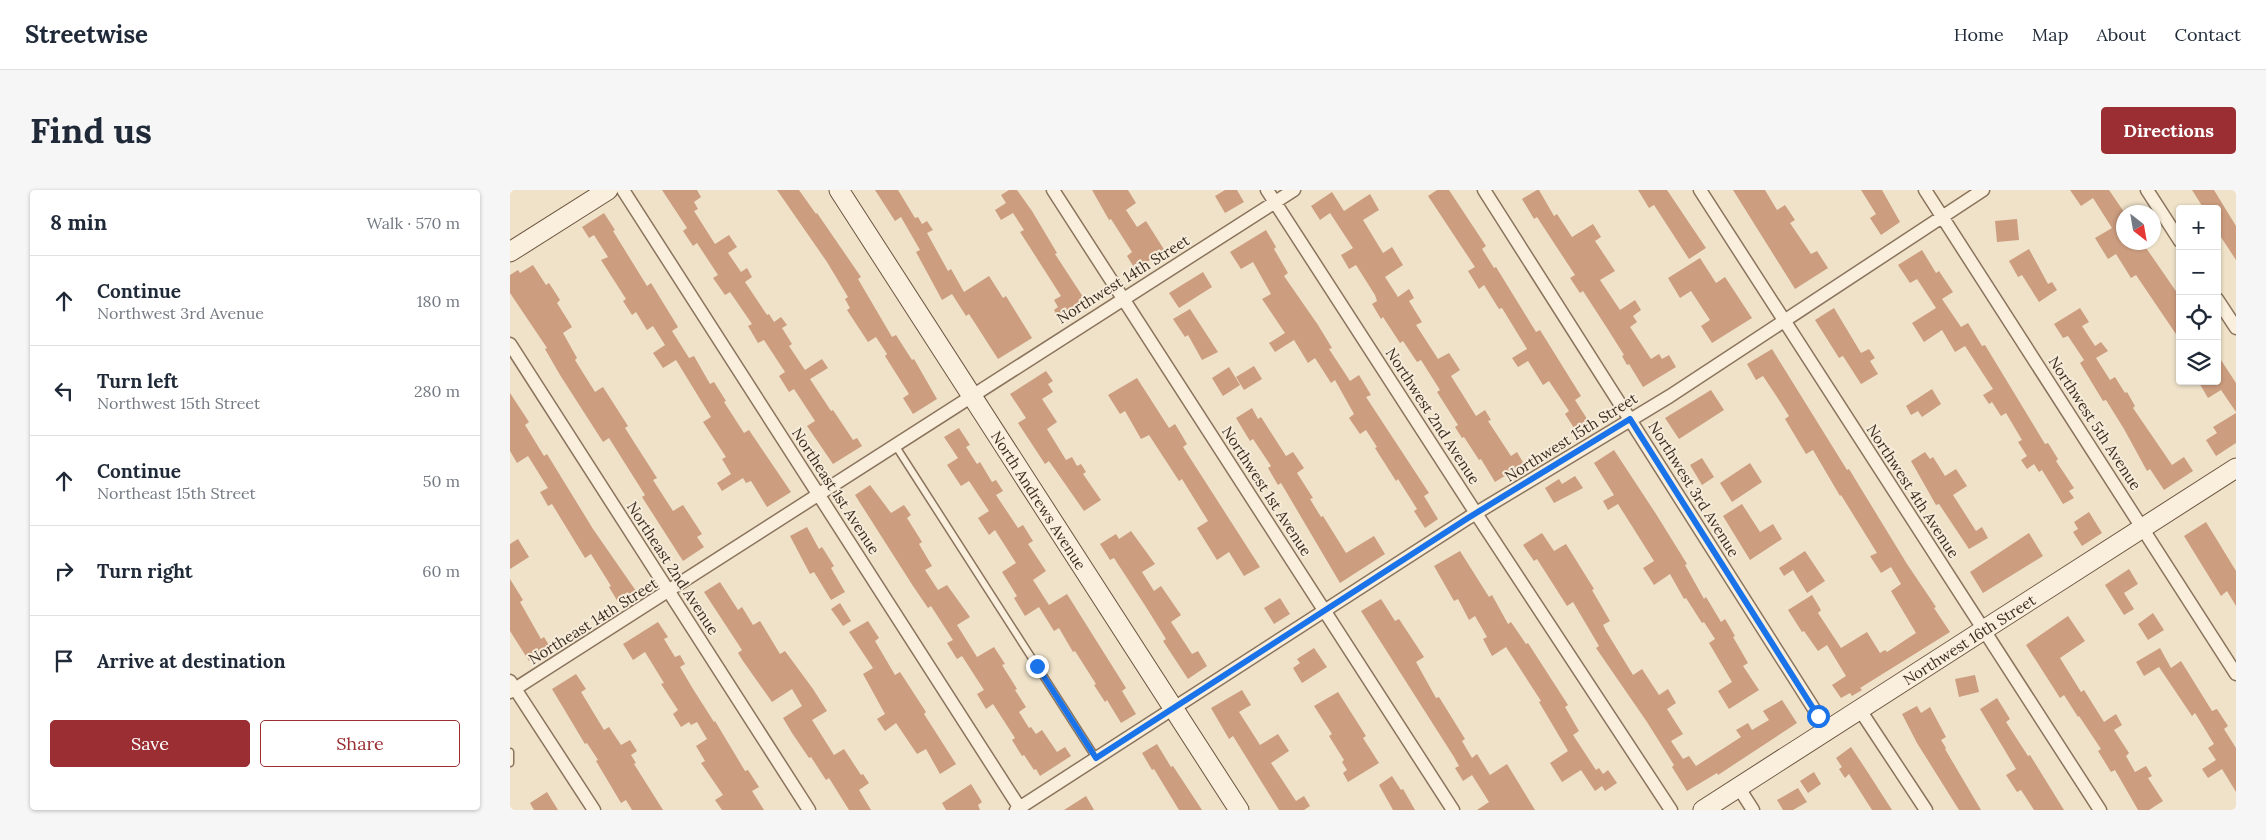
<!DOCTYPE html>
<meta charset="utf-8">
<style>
body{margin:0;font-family:Lora,serif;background:#f6f6f7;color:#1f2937}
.controls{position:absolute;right:15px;top:15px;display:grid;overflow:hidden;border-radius:5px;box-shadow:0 1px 4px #0004}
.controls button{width:45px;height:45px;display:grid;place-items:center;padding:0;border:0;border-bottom:1px solid #e0e1e3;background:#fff;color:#1f2937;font:25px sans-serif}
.compass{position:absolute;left:1606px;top:15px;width:45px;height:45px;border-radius:50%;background:#fff;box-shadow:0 1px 4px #0004;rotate:149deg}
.stop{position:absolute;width:15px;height:15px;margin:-11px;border:4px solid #1a73e8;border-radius:50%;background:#fff}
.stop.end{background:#1a73e8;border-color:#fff;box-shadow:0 1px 5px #0008}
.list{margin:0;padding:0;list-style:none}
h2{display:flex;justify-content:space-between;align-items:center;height:65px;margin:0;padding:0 20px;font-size:21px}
h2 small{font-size:16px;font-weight:400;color:#747a83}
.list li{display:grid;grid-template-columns:32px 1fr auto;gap:15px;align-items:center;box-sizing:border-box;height:90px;padding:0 20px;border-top:1px solid #e0e1e3}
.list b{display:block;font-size:19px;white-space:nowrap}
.list p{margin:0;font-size:16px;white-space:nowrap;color:#747a83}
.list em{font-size:16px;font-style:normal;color:#747a83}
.actions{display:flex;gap:10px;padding:15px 20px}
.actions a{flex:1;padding:11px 0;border:1px solid #9a2e32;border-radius:5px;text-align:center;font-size:18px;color:#9a2e32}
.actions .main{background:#9a2e32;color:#fff}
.icon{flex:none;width:28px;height:28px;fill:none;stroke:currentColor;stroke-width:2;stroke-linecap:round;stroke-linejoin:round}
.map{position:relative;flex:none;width:1726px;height:620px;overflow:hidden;border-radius:5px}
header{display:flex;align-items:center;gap:30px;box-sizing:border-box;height:70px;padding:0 25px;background:#fff;border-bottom:1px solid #e0e1e3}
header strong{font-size:24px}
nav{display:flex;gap:28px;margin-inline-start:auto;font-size:18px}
.intro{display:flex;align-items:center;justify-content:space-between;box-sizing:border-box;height:120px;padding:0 30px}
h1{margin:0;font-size:35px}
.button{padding:12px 22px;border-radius:5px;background:#9a2e32;color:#fff;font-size:18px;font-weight:700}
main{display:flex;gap:30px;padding:0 30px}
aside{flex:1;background:#fff;border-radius:5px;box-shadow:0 1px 4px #0004}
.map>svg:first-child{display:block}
.building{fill:#cc9d7f}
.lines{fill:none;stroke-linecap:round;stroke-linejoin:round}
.lane-casing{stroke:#8b745d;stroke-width:9}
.street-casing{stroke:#8b745d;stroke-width:15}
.secondary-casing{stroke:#6d5540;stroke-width:21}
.lane{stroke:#f9efdc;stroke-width:6}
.street{stroke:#f9efdc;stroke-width:12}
.secondary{stroke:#f9efdc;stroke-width:19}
.route{stroke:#1a73e8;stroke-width:6}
.labels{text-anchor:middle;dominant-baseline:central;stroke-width:4;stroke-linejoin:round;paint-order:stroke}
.street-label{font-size:15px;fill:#3c2d21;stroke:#f6ecd9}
</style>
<header>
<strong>Streetwise</strong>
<nav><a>Home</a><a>Map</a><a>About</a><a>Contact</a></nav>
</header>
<div class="intro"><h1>Find us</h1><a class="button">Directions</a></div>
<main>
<aside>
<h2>8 min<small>Walk · 570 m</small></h2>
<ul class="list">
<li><svg class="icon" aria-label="ahead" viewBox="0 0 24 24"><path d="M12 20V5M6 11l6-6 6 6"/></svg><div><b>Continue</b><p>Northwest 3rd Avenue</p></div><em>180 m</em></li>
<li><svg class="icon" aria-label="left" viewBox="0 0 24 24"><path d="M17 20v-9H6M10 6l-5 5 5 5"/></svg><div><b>Turn left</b><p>Northwest 15th Street</p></div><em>280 m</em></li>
<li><svg class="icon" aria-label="ahead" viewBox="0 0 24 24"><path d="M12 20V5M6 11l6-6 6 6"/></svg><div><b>Continue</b><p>Northeast 15th Street</p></div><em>50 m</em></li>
<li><svg class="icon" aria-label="right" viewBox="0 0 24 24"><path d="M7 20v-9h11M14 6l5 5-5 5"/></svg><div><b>Turn right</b></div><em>60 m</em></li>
<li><svg class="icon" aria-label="arrive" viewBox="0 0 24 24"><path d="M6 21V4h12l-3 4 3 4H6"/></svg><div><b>Arrive at destination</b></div></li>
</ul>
<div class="actions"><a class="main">Save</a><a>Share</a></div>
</aside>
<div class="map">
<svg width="1726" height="620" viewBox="0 0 1726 620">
<rect width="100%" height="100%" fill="#efe2c9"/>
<!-- building -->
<path class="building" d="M152,0h35l4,7 -7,5 4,7 -4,2 21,33 14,-9 8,12 -9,6 13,19 6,-4 5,9 -7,5 22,33 2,-1 5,8 7,-5 6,8 -5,3 10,16 -3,2 16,24 17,-11 6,9 -18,11 21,32 2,-1 20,30 4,-2 5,8 -29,18 -26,-38 8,-5 -21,-32 -5,3 -10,-16 6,-4 -21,-32 -6,3 -10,-17 4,-2 -22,-32 -5,3 -12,-17 5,-3 -21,-32 -4,3 -10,-15 4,-3z
M267,0h22l17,24 1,-1 44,64 -3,2 34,58 4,-2 16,25 2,-1 23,40 -24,15 -10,-16 6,-4 -24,-38 2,-2 -11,-17 -8,5 -21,-32 3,-2 -5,-9 3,-2 -21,-35z
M365,0h23l17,28 3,-1 4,7 5,-3 6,9 -6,3 21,38 3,-2 13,23 25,-16 14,22 3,-2 26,42 -34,21 -29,-45 -3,2 -14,-22 -10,6 -26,-48 4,-2 -19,-33 -6,4z
M499,0h8l15,21 25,42 -2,1 32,49 -27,17 -6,-10 4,-3 -4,-7 7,-4 -41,-64 4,-2 -11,-17 -12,7 -6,-10 11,-7 -5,-8z
M582,0h36l8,13 -10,7 11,17 9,-6 19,30 -30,18 -8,-13 5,-4 -21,-33 -2,1z
M715,0h12l7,12 -19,11 -10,-17z
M927,0h12l37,56 -4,3 12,19 2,-1 40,65 4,-2 41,66 -6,4 14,22 -13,9 -11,-17 4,-3 -20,-30 -6,4 -15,-24 -10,6 -6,-9 15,-9 -25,-41 -3,1 -15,-24 -5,4 -11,-18 7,-4 -47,-71z
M1027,0h2l15,26 3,-2 15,23 21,-13 8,13 -6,4 20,30 -15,9 20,30 15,-10 6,10 -8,6 4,6 -7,5 21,32 8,-5 3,5 7,-4 7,12 -33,20 -14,-23 -2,1 -5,-9 2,-1 -17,-27 -24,-37 -3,2 -10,-15 5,-3 -23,-35 -15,-23 -3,2 -12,-20z
M1128,0h29l39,58 -17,11 -35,-54 -5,3z
M1223,0h32l12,20 8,-5 10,15 -5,3 21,31 6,-3 11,17 -33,21z
M1351,0h21l18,32 -19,13 -11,-17 6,-4z
M1560,0h39l15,22v30h18l38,55v43l-44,-65 -5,3 -15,-24 -8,5 -13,-21 17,-10 -19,-30 -12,8z
M1682,0h22l22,36v34l-19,-29v-22h-13z
M822,2l12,19 26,-17 9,16 -16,10 20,33 9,-6 11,18 -18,12 13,20 11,-8 5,9 -5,3 13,21 -6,3 22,34 11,-6 11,17 -9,6 25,40 9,-6 6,10 -3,1 23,35 6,-4 7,12 -29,18 -14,-23 -2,1 -15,-23 -2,1 -7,-11 3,-2 -21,-33 3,-2 -19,-30 -4,2 -14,-21 -3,2 -17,-26 -2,2 -9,-15 5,-3 -2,-6 -19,-30 -7,4 -8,-14 12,-7 -23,-35 -10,7 -9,-14z
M94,23l11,17 -2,1 34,55 4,-3 27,44 -6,4 17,27 5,-2 16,28 4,-2 12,19 -2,1 20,31 5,-3 42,62 -24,15 -16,-26 -5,2 -3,-5 -21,13 -5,-8 14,-9 -9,-15 4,-2 -23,-35 8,-5 -35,-57 -13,8 -10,-15 12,-8 -12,-19 -6,4 -11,-18 -4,3 -9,-14 3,-2 -25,-39 7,-3 -14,-22 -5,3 -7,-11z
M1507,29l2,21 -22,2 -2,-21z
M756,40l10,17 -2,2 14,24 -4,3 34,49 14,23 -3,1 21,32 9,-6 12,20 -5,2 63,96 -5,3 14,23 -13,9 -11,-17 3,-2 -19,-30 -2,2 -21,-33 2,-1 -11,-17 -6,4 -11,-16 5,-4 -19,-34 -4,3 -16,-25 -7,5 -14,-23 -19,12 -6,-9 16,-10 -23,-34 9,-5 -18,-32 -12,7 -11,-17z
M1519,59l19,35 4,-2 5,8 -18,12 -17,-27 -4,2 -9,-16z
M1412,60l14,23 3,-2 14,21 -11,7 19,28 7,-4 14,23 3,-1 60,99 3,-1 10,16 -2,2 18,27 -5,3 5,7 -11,6 -21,-34 -3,2 -5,-8 -7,5 -6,-9 6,-4 -9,-14 4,-2 -16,-27 -5,3 -9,-14 -3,2 -6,-9 10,-6 -28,-43 -10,6 -13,-22 -18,12 -12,-19 24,-15 -19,-29 -7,4 -12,-18z
M1190,68l16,25 9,-6 27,41 -40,25 -11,-17 9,-6 -19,-29 -11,7 -12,-20z
M23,75l13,20 3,-2 11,17 -3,3 15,24 -9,6 14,25 -2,2 20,32 8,-5 25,39 -3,2 32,50 -4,2 20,31 10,-6 19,29 -5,3 7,10 -21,14 -41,-64 3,-2 -19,-30 -17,-27 -6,4 -43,-67 -15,-26 2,-1 -37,-55v-18l8,-5 2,3z
M693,82l9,15 -33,21 -10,-15z
M1324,118l27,45 8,-4 6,9 -5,3 8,13 -17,10 -18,-28 -4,2 -24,-38z
M1570,118l9,14 -7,4 13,20 6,-4 7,9 -12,7 14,22 5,-3 10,16 2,-1 8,14 -2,2 39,57 12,-8 9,14 -29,19 -14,-21 -3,2 -23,-42 -18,-29 -3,1 -23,-38 4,-3 -16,-24 -5,2 -9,-14z
M680,119l28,43 -16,8 -14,-25 -3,2 -12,-18z
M1262,159l75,121 2,-1 58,95 29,43 -2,1 16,24 -90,56 2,2 -10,6 -2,-3 -9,5 -9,-13 14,-9 -19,-31 -9,6 -14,-20 -2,1 -14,-22 24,-15 9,15 -3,3 23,35 26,-16 13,21 5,-3 2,2 29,-19 -25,-42 10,-7 -10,-17 -10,6 -11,-17 7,-3 -36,-58 -1,1 -27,-46 -7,4 -21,-35 4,-3 -12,-19 -14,-21 -7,4 -9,-16z
M1707,164l19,29v29l-15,-22 -13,8 -10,-17h19z
M744,176l8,13 -18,11 -8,-13z
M719,177l11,18 -17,11 -11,-18z
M536,181l7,10 -5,3 5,8 -11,7 15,23 -10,7 19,31 6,-3 5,9 4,-2 5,8 -3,2 18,26 -17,11 -35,-50 -4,3 -27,-41 8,-5 -16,-24z
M627,188l32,50 6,-4 12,20 -4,3 77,120 -16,9 -15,-24 -12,8 -20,-32 11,-7 -26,-42 -3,2 -30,-46 -8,4 -16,-28 -5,3 -12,-19z
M1422,199l9,15 -19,13 -4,-6 -7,4 -5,-9z
M1201,200l13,20 -45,29 -14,-21z
M0,203l19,29 -4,3 19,31 3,-2 46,75 43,62 -18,11 -9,-15 2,-1 -20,-32 -6,4 -33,-54 -4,2 -8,-14 8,-4 -20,-32 -11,7 -7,-12z
M742,218l6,11 3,-2 25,39 7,-4 11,16 -7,5 16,25 -3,1 11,18 2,-1 23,37 28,-17 11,18 -45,29 -59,-100 -3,2 -10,-17 3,-2 -18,-27 -3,2 -14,-23z
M1726,223v30l-20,13 -10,-16 11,-7 -4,-6z
M449,238l11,17 -4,2 11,17 3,-2 12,20 4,-2 7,11 -7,4 22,33 5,-3 10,16 -5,3 18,27 -13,9 16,25 18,-11 59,94 -4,3 14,23 -15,9 -14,-23 -2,2 -11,-17 2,-1 -21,-33 -2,1 -14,-24 -5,3 -15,-24 -14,9 -11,-18 3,-2 -15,-24 14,-9 -21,-33 -6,5 -11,-17 11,-7 -20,-30 -8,5 -14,-21 11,-7 -14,-21z
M1104,260l42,64 31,50 -2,1 19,34 2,-2 15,25 4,-3 10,17 -2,1 15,26 -5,3 16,24 -30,19 -11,-18 14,-9 -23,-39 6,-4 -11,-17 -2,1 -16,-25 -2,1 -14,-25 -16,11 -11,-17 11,-7 -36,-57 -10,6 -5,-9 11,-6 -20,-32z
M1415,262l5,7 3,-2 12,19 11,-7 11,17 -14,9 23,36 6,-4 6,11 -19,11 -30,-45 -3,1 -25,-44z
M1192,268l12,19 -12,8 -12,-20z
M1240,273l12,19 -30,20 -12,-19z
M1065,286l8,12 -29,15 -9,-15 14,-9 3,5z
M360,295l21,28 13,-8 7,10 -4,3 15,24 -3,2 13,22 -7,4 13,20 9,-5 23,32 -13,8 20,32 17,-10 11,17 -3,1 15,24 -2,1 11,17 -7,5 10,16 2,-1 5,7 6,-4 15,22 8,-5 6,9 -31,20 -4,-7 -2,1 -10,-15 -2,1 -10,-16 3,-2 -22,-34 -7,5 -9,-15 7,-4 -22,-34 -5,3 -10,-16 6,-3 -22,-34 -3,2 -15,-22 -58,-91z
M1232,314l18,28 13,-8 9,15 -32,21 -27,-44z
M1579,322l13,21 -20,13 -9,-14 5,-3 -4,-7z
M1696,332l30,49v35l-9,-15 -6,5 -37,-60z
M297,337l12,22 3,-2 12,19 -3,2 14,24 -14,8 -17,-28 -4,2 -20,-38z
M621,341l24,33 -13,8 12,19 7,-5 11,16 9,13 -10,7 21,32 6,-3 9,15 -19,13 -25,-38 3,-2 -20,-32 -32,-49 -4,2 -10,-16 16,-10 3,5z
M1032,343l12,18 12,-7 28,45 -2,1 18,31 -7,4 3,6 27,44 9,-6 17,26 9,-6 8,14 -9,6 16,25 -12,7 12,18 6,-3 7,10 45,-29 -5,-7 12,-7 4,7 17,-10 -6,-9 19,-11 15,23 -79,52 -1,-2 -30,18 -15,-24 2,-2 -27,-43 -51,-74 3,-2 -26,-44 -6,4 -30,-47 -3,2 -11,-16z
M1519,343l14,23 -60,37 -13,-21z
M8,349l11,18 -19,12v-25z
M950,361l29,46 3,-2 16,29 3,-2 15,22 2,-1 40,62 -3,2 14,24 -6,4 23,35 3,-2 4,6 5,-4 9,13 -12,8 -3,-5 -7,5 -14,-21 -19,12 -12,-19 18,-12 -29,-49 2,-1 -35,-54 -14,9 -9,-17 4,-2 -12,-21 -6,4 -11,-21 -4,2 -20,-35z
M1295,361l20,30 -18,12 -14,-23 -9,6 -5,-8z
M1619,379l9,15 -14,9 10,16 -10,6 -19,-30z
M0,389l13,21 -3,2 21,37 3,-2 6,10 -21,14 -19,-30z
M210,392l18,28 4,-3 11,18 7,-4 20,33 5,-3 28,38 14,22 -15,9 22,35 10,-6 17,26 2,-1 6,9 -10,7 12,20h-22l-20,-32 -3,2 -15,-23 -2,1 -17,-25 -9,-15 19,-12 -10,-17 -20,13 -29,-41 -5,-8 4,-3 -38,-58z
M770,408l10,16 -16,10 -10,-16z
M871,409l14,22 4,-2 25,38 -8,5 20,36 3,-1 26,42 -3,2 10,17 5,-4 13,21 17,-11 28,46h-58l12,-8 -17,-27 -9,6 -8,-13 4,-2 -5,-9 -93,-146z
M330,413l11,18 -8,5 -12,-17z
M1643,423l11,17 -16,10 -10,-16z
M1558,426l17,25 -25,17 21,34 3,-2 20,32 12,-8 6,11 -8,5 15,23 -3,3 9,16 11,-6 6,10 -4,2 15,23 -14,9h-11l-23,-40 -4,2 -13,-21 3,-2 -22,-33 -1,1 -14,-22 -4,3 -34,-53z
M358,431l11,17 -4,3 20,34 5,-3 26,40 -2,2 32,50 -16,10 -14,-25 -9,5 -21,-31 -11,8 -8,-12 8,-5 -22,-40 10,-6 -24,-36z
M148,432l10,15 -4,2 11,18 5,-2 5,9 -5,3 13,22 21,33 1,-1 30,50 3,-1 11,17 -7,4 12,19h-42l-7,-10 8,-5 -22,-32 4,-2 -9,-15 11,-7 -10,-17 -6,3 -2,-3 -8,5 -8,-13 5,-4 -17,-26 3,-1 -19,-31 -12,8 -10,-16z
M804,458l13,19 -25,16 -9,-15 7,-5 -3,-4z
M1650,458l11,20 10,-7 31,50 5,-2 11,17 -4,3 12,19v44l-14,-23 -14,9 -6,-9 14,-9 -8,-12 6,-4 -19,-31 -3,3 -33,-49 -15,9 -8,-14z
M66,484l10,15 -5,3 23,38 5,-3 12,18 9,-5 7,11 -6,4 5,8 -2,1 29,46h-31l-6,-10 -5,3 -25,-42 2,-1 -11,-17 -2,1 -33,-55z
M1465,485l4,17 -20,5 -4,-18z
M732,500l9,15 -12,7 21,33 18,-11 11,17 -18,12 25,38 8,-5 6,10 -6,4h-25l-46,-74 -4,3 -18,-31z
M828,502l28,44 -3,2 16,25 -31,19 -5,-9 4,-3 -5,-8 2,-2 -15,-24 3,-2 -18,-28z
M1487,508l13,21 -4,3 22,34 2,-1 34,55h-30l-13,-20 -4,2 -11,-17 10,-6 -36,-60z
M1407,516l4,7 9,-6 16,30 -5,3 5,8 -1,1 36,61h-22l-42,-67 -15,-29z
M647,554l14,23 2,-1 29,44h-23l-25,-41 -2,1 -10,-17z
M1341,557l12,18 29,45h-20l-23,-36 -4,4 -6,-9 3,-2 -6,-9z
M1304,582l7,12 -13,9 -8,-12z
M882,586l9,14 2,-1 12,21h-22l-14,-25z
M461,594l11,18 -4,3 2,5h-34l-4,-7z
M1288,598l9,14 -14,8h-10l-6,-10z
M37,602l11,18h-24l-4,-7z
M576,606l8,14h-30z"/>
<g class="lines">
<defs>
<path id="lane" d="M385,255l201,313
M0,562v11"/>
<path id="street" d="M113,0l398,620
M543,0l400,620
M757,0l214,331 190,289
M974,0l344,541
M1190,0l400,620
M1415,0l311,484
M1637,0l33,51
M1707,109l19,29
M0,154l299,466
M0,491l84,129
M0,502l784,-502
M1350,520l66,100
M1229,598l14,22
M506,620l452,-292 202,-122 313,-206"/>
<g id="secondary">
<path id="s1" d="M329,0l400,620"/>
<path d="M0,62l98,-62"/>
<path id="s2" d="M1193,620l533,-342"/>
</g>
</defs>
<!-- lane casing -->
<use href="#lane" class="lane-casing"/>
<!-- street casing -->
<use href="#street" class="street-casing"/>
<!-- secondary casing -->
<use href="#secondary" class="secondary-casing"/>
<!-- lane -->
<use href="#lane" class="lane"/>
<!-- street -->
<use href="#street" class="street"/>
<!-- secondary -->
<use href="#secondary" class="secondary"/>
</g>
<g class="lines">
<!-- route -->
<path class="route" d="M527,476l59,92 372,-240 162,-99 188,297"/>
</g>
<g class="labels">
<!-- street labels -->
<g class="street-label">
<text transform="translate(613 89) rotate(-32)">Northwest 14th Street</text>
<text transform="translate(923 226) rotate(57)">Northwest 2nd Avenue</text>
<text transform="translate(1585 233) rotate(57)">Northwest 5th Avenue</text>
<text transform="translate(1061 247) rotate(-32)">Northwest 15th Street</text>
<text transform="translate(1184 299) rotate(58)">Northwest 3rd Avenue</text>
<text transform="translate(326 301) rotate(57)">Northeast 1st Avenue</text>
<text transform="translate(757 301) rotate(57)">Northwest 1st Avenue</text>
<text transform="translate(1403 301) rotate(57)">Northwest 4th Avenue</text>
<text stroke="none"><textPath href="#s1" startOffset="369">North Andrews Avenue</textPath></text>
<text transform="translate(163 378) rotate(57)">Northeast 2nd Avenue</text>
<text transform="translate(83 431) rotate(-32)">Northeast 14th Street</text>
<text stroke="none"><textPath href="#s2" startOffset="316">Northwest 16th Street</textPath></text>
</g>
</g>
</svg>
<div class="controls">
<button>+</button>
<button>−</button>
<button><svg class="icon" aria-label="locate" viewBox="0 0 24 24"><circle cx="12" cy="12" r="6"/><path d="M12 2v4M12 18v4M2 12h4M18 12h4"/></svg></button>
<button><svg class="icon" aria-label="layers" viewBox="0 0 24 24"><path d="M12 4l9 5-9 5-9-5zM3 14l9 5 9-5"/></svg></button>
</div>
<svg class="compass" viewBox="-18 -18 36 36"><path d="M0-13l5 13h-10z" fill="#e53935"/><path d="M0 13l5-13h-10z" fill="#747a83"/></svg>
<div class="stop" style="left:1308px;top:526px"></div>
<div class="stop end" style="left:527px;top:476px"></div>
</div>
</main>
